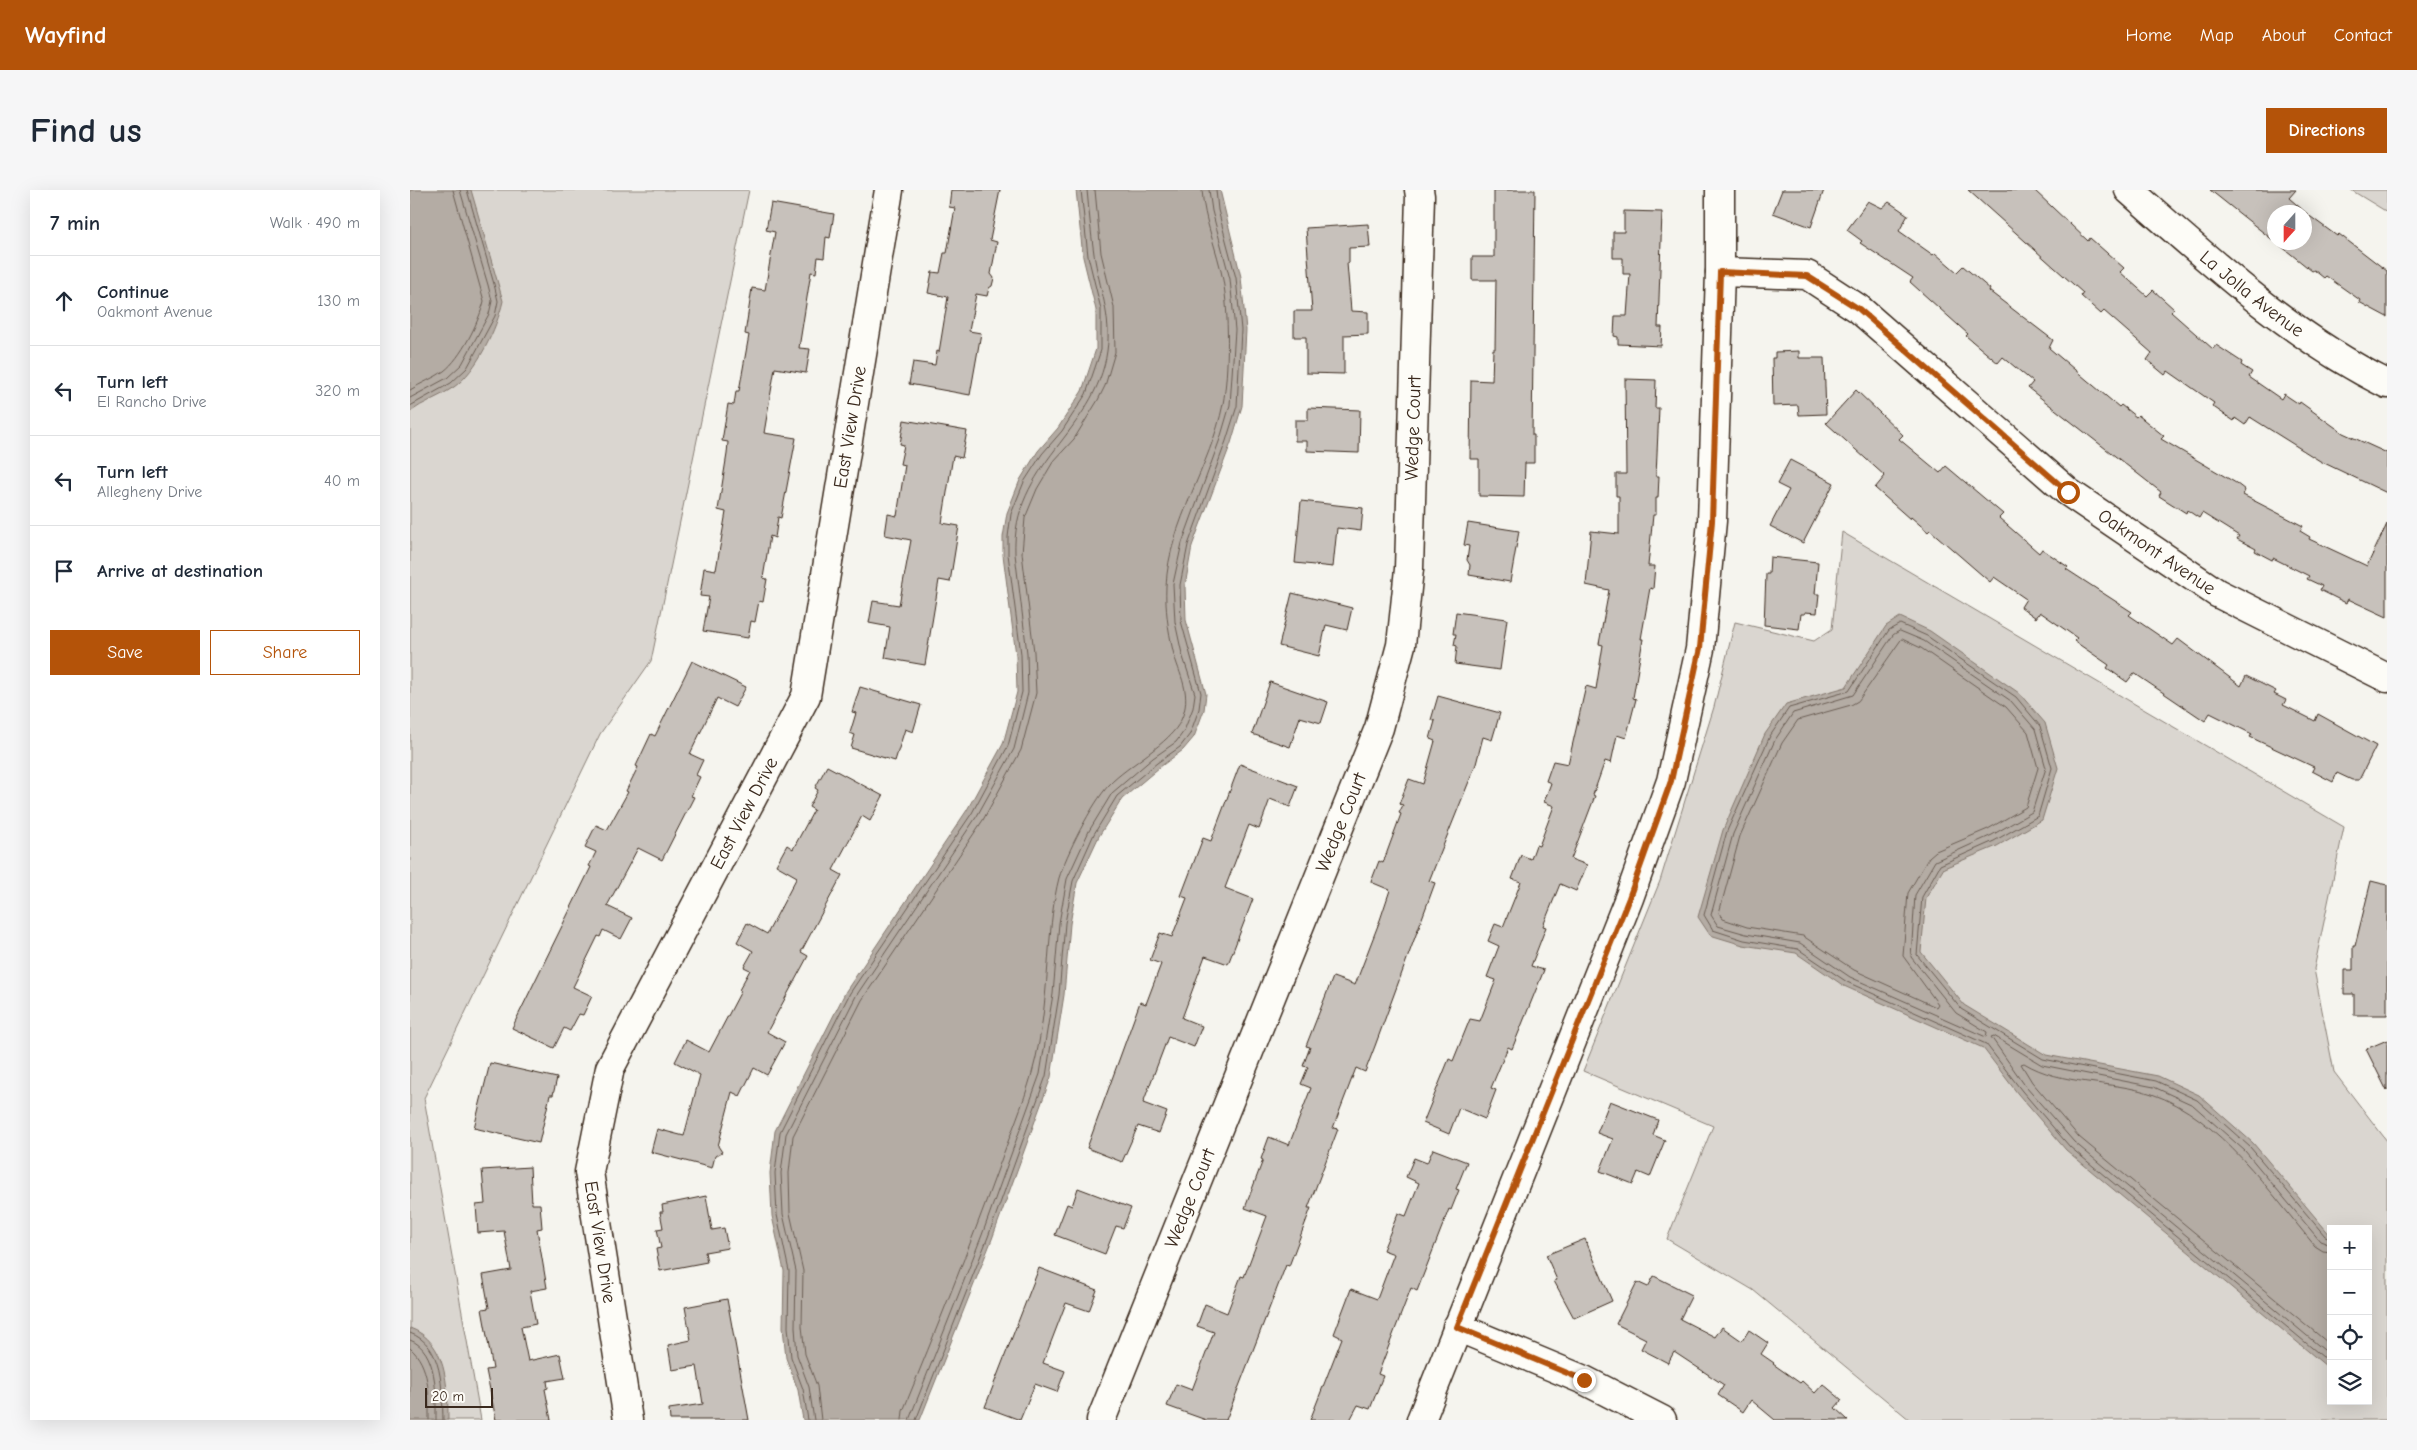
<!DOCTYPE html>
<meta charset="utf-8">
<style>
body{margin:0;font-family:"Comic Neue",sans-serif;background:#f6f6f7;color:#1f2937}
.controls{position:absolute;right:15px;bottom:15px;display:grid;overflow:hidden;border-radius:0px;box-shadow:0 5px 20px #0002}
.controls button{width:45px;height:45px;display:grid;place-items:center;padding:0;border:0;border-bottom:1px solid #e0e1e3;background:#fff;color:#1f2937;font:25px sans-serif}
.compass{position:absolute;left:1857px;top:15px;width:45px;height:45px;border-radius:50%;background:#fff;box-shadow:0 5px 20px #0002;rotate:201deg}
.scale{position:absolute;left:15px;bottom:12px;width:68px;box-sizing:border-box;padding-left:5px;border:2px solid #3b2a1e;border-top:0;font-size:14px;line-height:18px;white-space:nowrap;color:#3b2a1e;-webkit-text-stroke:4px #fdfcf7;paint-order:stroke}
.stop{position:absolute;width:15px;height:15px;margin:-11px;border:4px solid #b45309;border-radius:50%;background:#fff}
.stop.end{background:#b45309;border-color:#fff;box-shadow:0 1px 5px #0008}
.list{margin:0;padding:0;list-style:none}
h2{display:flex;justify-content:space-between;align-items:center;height:65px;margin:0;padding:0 20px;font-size:21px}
h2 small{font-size:16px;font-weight:400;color:#747a83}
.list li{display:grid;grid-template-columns:32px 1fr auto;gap:15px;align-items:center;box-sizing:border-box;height:90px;padding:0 20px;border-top:1px solid #e0e1e3}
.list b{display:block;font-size:19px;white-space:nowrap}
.list p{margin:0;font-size:16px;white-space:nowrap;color:#747a83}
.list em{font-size:16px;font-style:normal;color:#747a83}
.actions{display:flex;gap:10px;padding:15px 20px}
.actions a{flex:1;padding:11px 0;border:1px solid #b45309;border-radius:0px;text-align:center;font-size:18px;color:#b45309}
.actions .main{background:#b45309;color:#fff}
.icon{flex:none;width:28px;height:28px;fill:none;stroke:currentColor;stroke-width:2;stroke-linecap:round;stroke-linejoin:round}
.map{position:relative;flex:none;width:1977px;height:1230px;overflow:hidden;border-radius:0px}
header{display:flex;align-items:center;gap:30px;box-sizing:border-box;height:70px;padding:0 25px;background:#b45309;color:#fff}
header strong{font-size:24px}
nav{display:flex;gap:28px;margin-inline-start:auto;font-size:18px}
.intro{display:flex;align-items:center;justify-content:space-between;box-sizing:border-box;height:120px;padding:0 30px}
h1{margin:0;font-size:35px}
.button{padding:12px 22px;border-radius:0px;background:#b45309;color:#fff;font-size:18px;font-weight:700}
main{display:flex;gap:30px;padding:0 30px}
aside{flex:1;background:#fff;border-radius:0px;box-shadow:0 5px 20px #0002}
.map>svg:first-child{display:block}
.green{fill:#dad6d0;stroke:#8a8077;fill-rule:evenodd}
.water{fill:#b4aca4;stroke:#84786e}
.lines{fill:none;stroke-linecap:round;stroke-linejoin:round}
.shore{stroke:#6b5e54;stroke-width:1}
.building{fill:#c7c1bb;stroke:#3b2a1e}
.minor-casing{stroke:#3b2a1e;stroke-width:31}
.minor{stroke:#fdfcf7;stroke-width:28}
.route{stroke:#b45309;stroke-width:6}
.labels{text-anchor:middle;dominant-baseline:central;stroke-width:5;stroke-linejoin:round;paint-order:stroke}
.street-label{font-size:19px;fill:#3b2a1e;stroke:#fdfcf7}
</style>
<header>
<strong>Wayfind</strong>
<nav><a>Home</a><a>Map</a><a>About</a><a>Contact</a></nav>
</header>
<div class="intro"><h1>Find us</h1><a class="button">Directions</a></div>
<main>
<aside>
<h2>7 min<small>Walk · 490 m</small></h2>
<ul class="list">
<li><svg class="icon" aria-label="ahead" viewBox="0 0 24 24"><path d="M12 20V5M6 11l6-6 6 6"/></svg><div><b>Continue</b><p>Oakmont Avenue</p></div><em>130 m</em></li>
<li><svg class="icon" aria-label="left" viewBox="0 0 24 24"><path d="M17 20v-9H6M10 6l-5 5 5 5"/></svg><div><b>Turn left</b><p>El Rancho Drive</p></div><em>320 m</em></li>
<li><svg class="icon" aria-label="left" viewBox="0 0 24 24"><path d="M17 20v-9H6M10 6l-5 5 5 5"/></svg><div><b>Turn left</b><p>Allegheny Drive</p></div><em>40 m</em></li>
<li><svg class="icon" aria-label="arrive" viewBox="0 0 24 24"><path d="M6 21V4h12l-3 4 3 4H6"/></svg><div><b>Arrive at destination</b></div></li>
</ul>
<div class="actions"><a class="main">Save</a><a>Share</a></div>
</aside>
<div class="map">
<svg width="1977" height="1230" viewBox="0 0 1977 1230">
<rect width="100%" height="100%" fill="#f5f4ee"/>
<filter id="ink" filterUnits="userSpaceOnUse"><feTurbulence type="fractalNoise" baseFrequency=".02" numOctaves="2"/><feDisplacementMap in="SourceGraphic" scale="10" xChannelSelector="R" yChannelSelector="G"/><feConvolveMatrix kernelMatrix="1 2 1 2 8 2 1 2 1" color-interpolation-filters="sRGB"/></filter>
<g filter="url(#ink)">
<!-- green -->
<path class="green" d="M0,0h339l-98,471 -51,73 -176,364 57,322h-71z
M1941,0h36v22z
M1432,342l502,295 -30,142 20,103 53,69v279h-477l-157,-130 -86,-51 46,-113 -130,-55 77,-190 54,-174 21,-85 79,19 18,-12zM1921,1039h37v172h-37z"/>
<!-- water -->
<path class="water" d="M0,0h61l32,111c-6,27 -26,70 -49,86 -14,10 -31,15 -44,25z
M666,0h144l21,87 5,53 -4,76 -11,37 -39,103 -7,40 1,34 20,74 -2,16 -10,27 -11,13 -23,17 -38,32 -23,37 -22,47 -7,41 -6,71 -13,82 -59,162 -72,181h-117l-5,-30 -12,-32 -3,-31 1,-56 -12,-55 -2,-43 5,-42 71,-140 121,-181 36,-66 14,-52 -1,-37 -13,-100v-18l4,-24 13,-33 18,-29 20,-23 24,-37 14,-42v-39l-13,-53z
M1490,427l30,14 89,62 26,30 13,45 -16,52 -45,26 -53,22 -18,30 -5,54 43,53 82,50 112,21 41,19 54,48 78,93v123l-5,7 -260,-216 -48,-56 -35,-46 -139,-62 -48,-33 -53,-8 -33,-10 -12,-18 25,-87 42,-96 21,-30 60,-17 40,-61z
M0,1138c37,13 38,59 38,92h-38z"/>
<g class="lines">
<!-- shore -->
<path class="shore" d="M0,200c11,-7 24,-12 34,-19 17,-13 35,-49 40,-70l-31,-111
M0,208l37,-20 15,-14 27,-50 3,-13 -4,-16 -28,-95
M0,216l41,-23 16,-15 28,-52 3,-15 -4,-17 -27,-94
M1490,441l24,10 87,60 24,28 11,39 -14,44 -40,23 -57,26 -20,34 -4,62 45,56 31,19 -1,5 -136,-60 -50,-34 -54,-9 -28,-8 -7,-11 22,-81 42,-94 18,-27 60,-18 40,-60z
M1492,449l19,9 85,59 22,25 10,36 -12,39 -38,22 -52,22 -7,6 -21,36 -5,63 35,48 -2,3 -82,-37 -51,-34 -56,-9 -24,-8 -4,-6 21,-77 42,-93 16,-23 53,-15 7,-4z
M1921,1048l-6,-2 -75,-89 -53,-47 -41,-19 -113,-22 -82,-50 -44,-54 5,-58 18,-32 54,-24 44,-25 14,-48 -12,-42 -24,-29 -89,-61 -27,-12 -11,6 -40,61 -60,17 -19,28 -43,95 -23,84 9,15 31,10 54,9 49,33 139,62 36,47 48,56 253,210h8
M1921,1055l-11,-4 -75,-90 -52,-46 -39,-18 -112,-22 -48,-29 -3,1 35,50 48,55 250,208h7
M1921,1062l-8,-1 -8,-5c-45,-53 -95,-129 -163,-152 -41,-14 -90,-8 -128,-31l-3,1 11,18 47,55 248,205 4,1
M0,1143c34,12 32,57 33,87
M0,1150c28,10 26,55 26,80
M0,1158c20,17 19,47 19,72
M398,1230l-5,-31 -12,-32 -3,-30 1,-56 -12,-56 -2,-42 5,-41 70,-139 122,-180 36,-67 14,-54 -1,-38 -13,-100v-17l3,-23 13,-32 18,-28 20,-23 24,-37 15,-44v-41l-13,-53 -7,-66
M404,1230l-5,-33 -12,-32 -2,-28 1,-56 -13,-57 -2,-41 5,-39 70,-138 121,-180 37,-67 14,-56 -1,-40 -12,-99c-4,-90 81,-122 92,-203 5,-34 -8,-64 -13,-97 -3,-21 -5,-43 -7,-64
M411,1230l-4,-34 -12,-32 -3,-28 1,-55 -13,-58 -1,-40 4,-37 69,-136 121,-180 38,-70 15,-57 -2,-41 -12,-99 3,-35 12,-29 16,-27 21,-23 24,-39 7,-14 10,-34 -1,-45 -13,-54 -6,-63
M492,1230l1,-9c33,-81 66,-162 96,-245 11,-31 24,-61 33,-93 11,-39 14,-83 17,-123 2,-24 4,-49 10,-72 7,-23 33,-75 50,-93 19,-20 62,-42 72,-65 12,-26 -2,-45 -8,-69 -5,-22 -8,-43 -7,-65 3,-64 45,-120 57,-182 6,-33 6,-92 0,-124 -6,-31 -19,-59 -21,-90
M499,1230l73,-185 58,-161 13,-80 6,-71 8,-44 22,-48 23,-38 41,-35 23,-16 8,-11 9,-23 2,-14 -13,-40 -7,-32 -2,-38 9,-41 38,-104 10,-34 5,-75 -5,-51 -18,-68 -3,-21
M506,1230l72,-183 58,-161 13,-81 6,-72 8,-42 21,-47 23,-38 40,-33 23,-16 10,-13 9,-25 2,-16 -20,-72 -1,-36 8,-40 38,-104 11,-35 4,-76 -5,-52 -18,-68 -2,-20"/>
</g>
<!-- building -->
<path class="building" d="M541,0h49l-10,50 7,2 -6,32 3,4 -2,8 -3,2 -2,8 -11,-2 -7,37 12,2 -11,62 -61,-11 4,-22 22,3 2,-14 2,1 9,-55 -20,-4 4,-21 8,1 4,-20h3l8,-45 -6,-1z
M1084,0h41l-3,245h2v28h-9l-1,34 -45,-1v-37h-9l1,-79 21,1 1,-32h2l1,-69h-24v-23h22z
M1372,0h42l-13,37 -38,-14z
M1558,0h66l54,51 2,-3 34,30 -4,4 27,24 6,-6 21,19 -3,3 42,37 3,-4 26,17 -1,3 11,7 -3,5 32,22 3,-5 15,10 1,-2 43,31 44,20v40l-67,-32 -70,-44 -5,8 -10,-7 -1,3 -22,-15 2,-3 -46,-32 -3,4 -18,-15 5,-7 -48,-42 -3,3 -20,-18 2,-3z
M1800,0h86l-7,8 22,19 26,19 2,-2 48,37v46l-28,-15 1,-2 -34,-24 -2,2 -10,-8 -2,1 -36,-29h28v-30h-30v29z
M1458,11l14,7 7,-6 19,13 -9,16 34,24 2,-2 22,19 6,-6 27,23 -1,2 64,49 -4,8 70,59 2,-2 15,12 2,-2 26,21 -3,3 75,44 9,7 -2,5 60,31 -3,5 10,6 -1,2 58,27 20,-42v93l-39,-18 -2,4 -26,-13 2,-4 -15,-7 2,-3 -36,-18 -1,2 -17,-9 1,-2 -19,-10 2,-3 -37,-23 -3,5 -12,-8 -1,3 -27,-17 2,-4 -133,-104 5,-6 -30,-25 -5,6 -32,-27 2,-2 -58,-52 3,-4 -53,-35 2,-2 -15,-11z
M361,13l63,11 -4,24 -4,-1 -2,21 -6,-1 -2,16 -5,-1 -12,76 11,1 -4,24 -31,-5 -11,65 32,5 -15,80 -3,-1 -3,21 -5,-2 -7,42 4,1 -4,23 -4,-1 -4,21 -4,-1 -3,17 -45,-7 6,-34 -9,-1 4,-28 12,2 10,-58 -8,-2 9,-56 1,-12 -6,-1 6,-37 6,1 2,-14h3l10,-56 -4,-1 7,-46 13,2 10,-58 -9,-2z
M1214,21l38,1 -4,115h4l-1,19 -43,-2v-7l-4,-1 1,-20h12l3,-42h-7v-16h-10v-26h11z
M958,34l2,23 -21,1v15h-2l4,48 17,1v22l-24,1v39l-38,-1v-36h-12v-26h18l-6,-83z
M1389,161v7h25l2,56 -27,1 -1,-10 -25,1 -1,-48h3v-6z
M1215,189l31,1 -1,28h4l-3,68h3l-1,22h-2v17h-3l-5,51h7l-2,23 -3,-1 -9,51h2l-10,59 3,1 -10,39 -9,-3 -6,28 -6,-2 -12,34 2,1 -24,63 16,6 -11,26 -16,-7 -17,42 3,1 -15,39 13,4 -32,79 -4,-2 -17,41 5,2 -11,29 -26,-11 -10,26 -26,-11 26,-64 4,2 17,-42 10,2 16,-41 -9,-3 12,-31 -11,-5 7,-17 8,3 18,-45 -9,-3 9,-24 10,4 5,-14 3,1 15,-40 -10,-4 7,-19 -5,-2 7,-20 15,3 18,-78 10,3 7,-44 -4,-1 10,-54 -23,-5 5,-54 28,3v-38h-3v-22h10z
M1446,200l47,45 -4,4 41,34 6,-7 57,48 -4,4 40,35 3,-4 26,18 -2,2 66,43 -3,3 44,30 5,-6 63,47 5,-10 30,15 -2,3 12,6 -3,5 32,16 3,-7 58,32 -17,34h-7l-15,-7 -4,9 -21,-11 2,-4 -64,-30 2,-3 -42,-21 -5,8 -71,-48 -7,9 -20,-14 2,-3 -35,-24 3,-3 -37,-26 -4,6 -15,-11 5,-8 -32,-22 -4,5 -60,-52 -2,2 -17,-15 -1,2 -35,-31 10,-12 -59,-53z
M898,218l52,2 -1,43 -52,-2v-10h-12v-21h13z
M494,230l63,11 -5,27 -9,-2 -11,67 17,3 -9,56 -11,-2 -14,85 -40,-7 5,-31 -21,-4 4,-22 26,4 12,-65 -26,-5 3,-21 9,2 8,-51 -5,-1 4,-19 -4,-1z
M1380,270l44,23 -31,60 -33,-17 19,-36 -12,-6z
M891,311l62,7 -2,23 -24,-3 -4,39 -38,-4z
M1058,333l51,8 -9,51 -41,-7 1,-10 -3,-5 2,-14 -5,-1z
M1360,367l48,5 -3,32h4l-2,19 -12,-1v2h-4l-2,15 -35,-4 2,-51h3z
M882,403l60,15 -5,22 -21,-5 -7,31 -40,-10z
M1046,422l51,7 -7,51 -45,-6 2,-18 -3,-1 2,-11h-3z
M282,471l54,26 -11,20 -18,-9 -27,56 13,6 -7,15 4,2 -9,19 3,1 -32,63 -24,-12 -31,58 25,12 -11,21 -18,-9 -3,7 -2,-1 -25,51 19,9 -9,19 -4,-1 -9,17 -6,-3 -10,20 -42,-20 79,-161 -2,-1 7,-14 -11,-5 11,-22 11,5 21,-38 -2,-1 12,-24 -2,-1 15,-32 4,2z
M860,492l58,20 -7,21 -21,-6 -10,30 -38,-13z
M450,497l61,18 -8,27 -8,-3 -10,32 -44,-13 4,-13 -5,-2 6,-20 -4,-1z
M1028,506l62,17 -8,27 -9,-3 -7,27 -47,117 6,2 -60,163 -10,26 -9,-4 -23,60 5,1 -30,79h3l-22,58 -3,-1 -60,155h-20l-39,-14 9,-22 16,6 22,-58 -17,-6 8,-22 22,9 14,-37 3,1 23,-61 -22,-8 18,-48 -2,-1 8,-22 20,8 22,-57 -10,-4 7,-17 -5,-1 7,-19 -4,-1 27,-69 22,8 25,-65 10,-30 -19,-8 8,-21 4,2 18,-49 -2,-1 4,-8 -4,-1 10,-25 14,5 12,-43 -5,-2 5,-18 -4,-1z
M830,574l58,22 -8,21 -20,-8 -11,30 -10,-4 -24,63 28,11 -25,65 -23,-8 -23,62 20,8 -8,21 -26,-10 -25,66 24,9 -8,21 -21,-7 -16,36 -35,-14 53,-146 6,2 15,-40 -11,-4 10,-27 12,4 15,-39 -6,-2 22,-58 8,3z
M417,576l56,30 -13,25 -8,-5 -29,54 9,5 -41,77 7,4 -41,76 18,10 -18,33 -13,-7 -14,28 -8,-4 -14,54 4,6 -7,4 -3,12 -61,-16 6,-23 27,7 16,-61 -25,-13 11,-22 23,12 32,-61 -2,-1 11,-20 -6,-3 9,-16 -16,-9 10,-19 20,11 30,-57 -21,-12 11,-20 6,4 21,-39 -5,-3 9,-17 -3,-2z
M1961,691l16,4v130h-33v-21h-10v-24h9v-24h2z
M1977,850v51l-21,-42z
M80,873l67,15 -4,17h-3l-11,48 -65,-15z
M1200,911l48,19 -5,15 12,5 -15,37 -12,-5 -5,12 -33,-13 13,-32 -16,-6z
M1023,959l34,13 -11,27 3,1 -8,20 -2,-1 -32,82 -6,-3 -33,86 5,2 -13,33 -12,-4 -8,15h-40l32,-82 -8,-4 17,-45 26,10 17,-45 -11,-4 15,-37 8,3 13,-33 -13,-6 8,-19 13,5z
M120,977l2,37h8l2,24 -5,1 10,59 -17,3 6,33 -15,3 7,34 32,-7 5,24 -18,3 1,7 -3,1 6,31h-55l-10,-50 7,-1 -11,-60 7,-1 -6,-33 28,-5 -7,-39 -26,2 -2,-28 9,-1 -3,-34z
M668,998l53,20 -8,20 -7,-2 -11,28 -50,-19 12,-31 5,2z
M296,1006l6,34 12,-2 4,20 -23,4 2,10 -47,9 -4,-22 5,-1 -4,-19 6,-1 -3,-16h3l-1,-7z
M1175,1049l27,62 -38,17 -20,-37 3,-1 -11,-25z
M629,1078l58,22 -8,21 -23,-8 -23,60 22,8 -8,21 -22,-8 -15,36 -35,-13z
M1244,1086l38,19 -12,24 35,18 7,-10 20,14 7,-11 19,13 -7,11 13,9 -1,1 27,19 2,-2 13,12 8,-9 19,16 -7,8 13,12h-73l-24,-20 -8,12 -25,-17 6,-10 -50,-33 -6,11 -27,-14 5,-10 -30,-15 21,-42 11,5z
M317,1109l22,121h-79l-1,-11 34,-5 -6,-38 -25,4 -4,-25 23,-5 -6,-33z"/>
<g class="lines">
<defs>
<g id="minor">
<path id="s1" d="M1719,0c81,71 161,146 258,194"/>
<path id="s2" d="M1310,82l87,3 52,34 209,183 149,101 170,85"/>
<path d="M1047,1137l127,53 78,40"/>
<path id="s3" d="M218,1230l-39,-248 21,-104 196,-372 83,-506"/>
<path id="s4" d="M691,1230l278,-692 22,-83 8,-76 11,-373 -1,-6"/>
<path d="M1011,1230l208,-522 42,-117 29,-132 12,-128 8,-249v-82"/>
</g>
</defs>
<!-- minor casing -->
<use href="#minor" class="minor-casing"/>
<!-- minor -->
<use href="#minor" class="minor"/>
</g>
</g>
<g class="lines" filter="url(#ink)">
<!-- route -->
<path class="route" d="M1174,1190l-127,-53 172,-429 42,-117 29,-133 12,-127 8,-249 87,4 52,33 209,183"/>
</g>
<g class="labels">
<!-- street labels -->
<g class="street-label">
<text stroke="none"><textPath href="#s1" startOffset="161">La Jolla Avenue</textPath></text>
<text stroke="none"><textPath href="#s3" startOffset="1050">East View Drive</textPath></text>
<text stroke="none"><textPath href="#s4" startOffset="1049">Wedge Court</textPath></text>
<text stroke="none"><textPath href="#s2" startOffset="534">Oakmont Avenue</textPath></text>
<text stroke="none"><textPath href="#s3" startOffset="645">East View Drive</textPath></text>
<text stroke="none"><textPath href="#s4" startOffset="644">Wedge Court</textPath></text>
<text stroke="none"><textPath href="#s4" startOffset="239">Wedge Court</textPath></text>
<text transform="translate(190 1052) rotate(81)">East View Drive</text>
</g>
</g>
</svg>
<div class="controls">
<button>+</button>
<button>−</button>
<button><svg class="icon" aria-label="locate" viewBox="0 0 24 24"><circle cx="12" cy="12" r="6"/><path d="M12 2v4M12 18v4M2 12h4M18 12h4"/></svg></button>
<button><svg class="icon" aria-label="layers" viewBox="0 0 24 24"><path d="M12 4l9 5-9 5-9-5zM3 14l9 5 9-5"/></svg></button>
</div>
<svg class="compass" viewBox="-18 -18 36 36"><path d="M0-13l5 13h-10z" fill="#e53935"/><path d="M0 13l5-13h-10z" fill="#747a83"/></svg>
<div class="scale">20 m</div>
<div class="stop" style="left:1658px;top:302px"></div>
<div class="stop end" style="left:1174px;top:1190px"></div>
</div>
</main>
